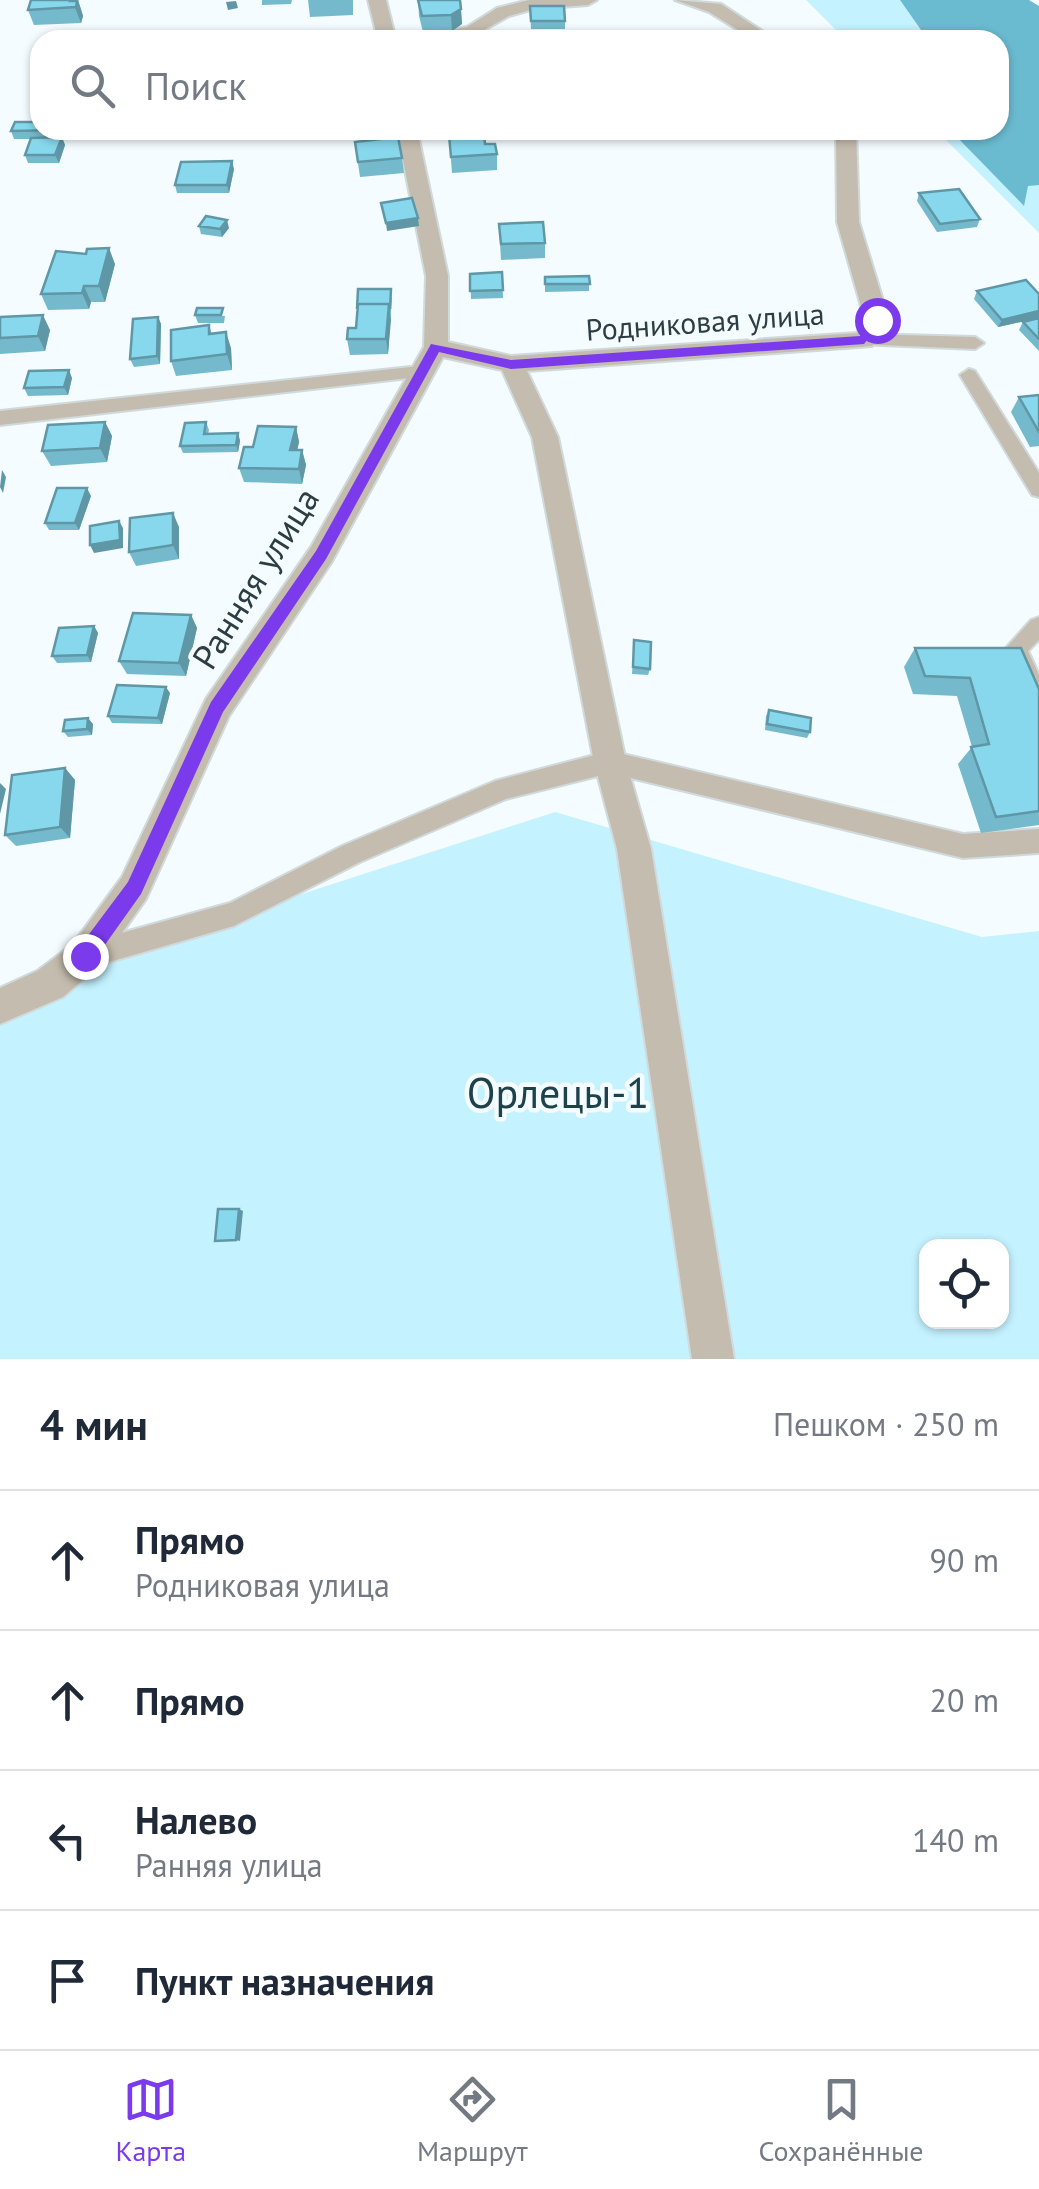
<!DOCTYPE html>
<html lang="ru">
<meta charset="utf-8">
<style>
body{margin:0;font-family:"PT Sans",sans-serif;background:#f2f2f3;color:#1f2937}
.controls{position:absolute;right:30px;bottom:30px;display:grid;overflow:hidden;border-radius:20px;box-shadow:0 2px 8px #0004}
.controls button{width:90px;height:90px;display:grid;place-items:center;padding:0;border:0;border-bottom:2px solid #e0e1e3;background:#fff;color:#1f2937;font:50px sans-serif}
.stop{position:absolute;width:30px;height:30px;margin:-22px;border:8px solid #7c3aed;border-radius:50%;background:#fff}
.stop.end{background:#7c3aed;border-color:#fff;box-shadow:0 2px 10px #0008}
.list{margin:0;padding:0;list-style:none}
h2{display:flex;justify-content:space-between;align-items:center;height:130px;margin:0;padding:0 40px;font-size:42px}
h2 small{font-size:32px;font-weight:400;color:#747a83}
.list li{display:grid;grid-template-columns:65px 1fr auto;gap:30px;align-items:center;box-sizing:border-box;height:140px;padding:0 40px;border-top:2px solid #e0e1e3}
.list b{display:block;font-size:38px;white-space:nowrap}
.list p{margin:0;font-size:32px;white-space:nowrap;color:#747a83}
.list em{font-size:32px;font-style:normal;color:#747a83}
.icon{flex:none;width:55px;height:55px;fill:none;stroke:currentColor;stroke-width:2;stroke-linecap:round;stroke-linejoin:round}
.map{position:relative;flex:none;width:1039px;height:1359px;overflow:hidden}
.search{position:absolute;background:#fff;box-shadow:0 2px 8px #0004;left:30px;right:30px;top:30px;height:110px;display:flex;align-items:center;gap:25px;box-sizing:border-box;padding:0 35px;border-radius:30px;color:#747a83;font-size:38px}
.sheet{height:690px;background:#fff}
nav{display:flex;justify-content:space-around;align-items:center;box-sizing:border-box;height:140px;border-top:2px solid #e0e1e3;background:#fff;font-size:28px;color:#747a83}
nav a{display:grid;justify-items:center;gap:5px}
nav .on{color:#7c3aed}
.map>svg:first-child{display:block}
.green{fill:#c5f2ff;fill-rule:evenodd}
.water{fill:#6bbbd0}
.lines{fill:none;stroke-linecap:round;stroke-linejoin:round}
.service-casing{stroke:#d0dadd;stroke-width:4}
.minor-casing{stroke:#d0dadd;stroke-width:4}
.service{fill:#c4bcae;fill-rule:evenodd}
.minor{fill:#c4bcae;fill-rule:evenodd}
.wall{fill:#75bacc}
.shaded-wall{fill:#5f97a6}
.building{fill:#88d8ed;stroke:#5f97a6;stroke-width:2.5}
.route{fill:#7c3aed}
.labels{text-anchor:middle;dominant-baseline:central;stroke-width:9;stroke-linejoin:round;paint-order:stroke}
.far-street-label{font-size:30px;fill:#2c3e43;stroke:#f4fcff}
.street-label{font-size:35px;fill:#2c3e43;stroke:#f4fcff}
.near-park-label{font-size:42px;fill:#1d424c;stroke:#f4fcff}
</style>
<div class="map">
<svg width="1039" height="1359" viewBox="0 0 1039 1359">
<rect width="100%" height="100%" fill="#f4fcff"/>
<!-- green -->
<path class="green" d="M806,0h94l28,40h-82z
M936,130h14l73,75 5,-20h11v48z
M555,812l427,125 57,-6v428h-1039v-367zM926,1246h76v76h-76z"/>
<!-- water -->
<path class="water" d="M900,0h129l10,6v179l-11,1 -4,20 -74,-76h49v-90h-71z"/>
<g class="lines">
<defs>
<path id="service" d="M864,334l111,3 9,6 -9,6 -117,-5v-8z
M420,366l6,2v8l-426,49v-14z
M969,369l6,2 64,102v24l-7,-2 -72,-120z
M1039,617v23l-11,11 11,24v34l-8,-3 -26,-57 26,-29z
M610,751l353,83 76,-5v24l-76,5 -353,-85 -104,26 -146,63 -126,64 -149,43 -9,-4 -4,-9 4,-9 9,-4 145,-40 112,-57 153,-65z"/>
<path id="minor" d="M368,0h18l10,40h-18z
M529,0h68l-9,5 -54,4 -25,7 -37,21 -63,3 9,-5 49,-8 30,-19z
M675,0l46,4 55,36h-22l-45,-28z
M397,130h20l31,146v66l63,14 346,-23 8,-13 -28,-98 -1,-92h20l3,92 30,98 -17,26 -345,25 31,66 68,325 25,87 83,510h-42l-75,-510 -23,-87 -62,-325 -30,-67 -59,-13 -112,206 -102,153 -83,183 -49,69 -34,29 -63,27v-36l37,-17 36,-27 49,-67 84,-178 105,-152 113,-200 2,-71z"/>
</defs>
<!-- service casing -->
<use href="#service" class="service-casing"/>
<!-- minor casing -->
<use href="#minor" class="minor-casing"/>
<!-- service -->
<use href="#service" class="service"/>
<!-- minor -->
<use href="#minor" class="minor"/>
</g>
<!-- wall -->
<path class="wall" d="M78,0l5,16 -2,7 -47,2 -6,-15z
M262,0h30l-1,4 -29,1z
M308,0h45v15l-43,2z
M418,0h42l2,24 -10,7 -29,1 -4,-16z
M530,6l35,15v8h-34z
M40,64v34l-6,-15z
M40,130h28l-3,9h-3l3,6 -6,18h-31l-3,-8 6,-16h-17l-3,-8z
M486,130h24v5l-24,1z
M449,135l48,19v16l-45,3z
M355,142l47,16 2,15 -44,4z
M234,169l-5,24h-52l-2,-8z
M919,193l61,26 -3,8 -40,5 -20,-31z
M499,224l46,19v15l-44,2z
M199,226l30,2 -7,9 -21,-3z
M86,254l29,10 -10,38h-14l-2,7 -41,1 -7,-16z
M502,272l1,26 -32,1 -1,-25z
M589,276v15l-44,1v-15z
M977,291l62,27 -41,9 -24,-28z
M392,297l-4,57 -38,1 -3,-16 9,-11z
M195,315l30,1 -1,7h-26z
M0,317l50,13 -5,21 -45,3z
M158,317l3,7 -1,40 -26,3 -4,-8z
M1039,318v33l-20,-21 4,-8z
M209,325l3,9 19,14 1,22 -56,6 -5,-15z
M72,378l-4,17 -40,1 -4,-8z
M1039,395v51l-9,1 -19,-35 8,-15z
M105,422l7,14 -5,26 -56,4 -9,-15z
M206,422l3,8 -1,4 30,-1 2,8 -2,11 -55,1 -3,-7z
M296,427l3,15 -2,8h5l4,15 -4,19 -58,-2 -5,-14 14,-21z
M91,496l-12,34h-30l-4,-7z
M179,527v32l-43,7 -7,-14z
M191,615l6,13 -11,48 -59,-2 -8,-13z
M94,626l4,7 -7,29 -34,1 -5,-7z
M634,640l16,29 -2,6 -16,-1z
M915,648l124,41v136l-58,8 -23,-69 14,-17 -15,-51 -44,-2 -9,-27z
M170,693l-8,31 -50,-1 -4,-7z
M769,710l41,22 -3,6 -42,-8 1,-14z
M93,724l-1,11 -24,2 -5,-6z
M65,768l10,12 -5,58 -54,8 -11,-11z"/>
<!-- shaded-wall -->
<path class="shaded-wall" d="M72,0h6l5,16 -2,7z
M236,1l2,7 -10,2 -2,-8z
M461,9l1,15 -10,7 -1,-16z
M62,137l3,8 -6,18 -4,-8z
M232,161l2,8 -5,24 -2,-8z
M418,218l1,8 -32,5 -1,-8z
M227,220l2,8 -7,9 -2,-8z
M109,248l6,16 -10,38 -6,-16z
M84,286l7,16 -2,7 -7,-16z
M389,304l2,16 -3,34 -2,-15z
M1039,311v7l-41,9 4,-7z
M43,315l7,15 -5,21 -7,-15z
M158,317l3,7 -1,40 -3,-8z
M226,332l5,16 1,22 -5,-16z
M69,370l3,8 -4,17 -4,-8z
M105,422l7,14 -5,26 -7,-14z
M296,427l3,15 -5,23 -4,-15z
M238,433l2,8 -2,11 -2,-7z
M302,450l4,15 -4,19 -3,-15z
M2,470l4,7 -3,16 -3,-6z
M87,488l4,8 -12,34 -4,-7z
M173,513l6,14v32l-6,-14z
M119,521l4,7v20l-29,5 -4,-8z
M191,615l6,13 -11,48 -7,-13z
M94,626l4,7 -7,29 -4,-7z
M166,687l4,6 -8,31 -4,-6z
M88,718l5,6 -1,11 -5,-6z
M65,768l10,12 -5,58 -10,-11z
M0,783l6,6 -6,25z
M239,1209l4,2 -3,30 -4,-1z"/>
<!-- building -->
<path class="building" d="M31,0h41l-1,1h6l-1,6 -48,3z
M418,0h42l1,9 -10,6 -29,1z
M530,6h34l1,15h-34z
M372,32l2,8h-45v-4z
M40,64v19h-6z
M15,122h25v8h22l-51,1z
M484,134l1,10h10l2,10 -46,3 -2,-22z
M62,137l-7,18h-30l6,-17z
M398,137l4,21 -44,4 -3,-20z
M232,161l-5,24h-52l6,-23z
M959,189l21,30 -40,5 -21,-31z
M412,198l6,20 -32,5 -5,-20z
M206,216l21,4 -7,9 -21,-3z
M543,222l2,21 -44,1 -2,-20z
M109,248l-10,38h-15l-2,7 -41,1 15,-43 30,3 1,-5z
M502,272l1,18 -33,1v-17z
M589,276l1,8h-45v-7z
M1026,280l13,14v17l-37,9 -25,-29z
M358,289h33l-1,20 -1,-5h-31l-1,5z
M358,304h31l-3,35h-39l1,-11h8z
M197,308h26l-2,7h-26z
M43,315l-5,21 -38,2v-21z
M158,317l-1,39 -27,3 3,-40z
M1039,318v21l-16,-17z
M209,325v9l17,-2 1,22 -56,7v-31z
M69,370l-5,17 -40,1 5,-17z
M1039,395v37l-20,-35z
M105,422l-5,26 -58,3 6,-26z
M206,422l-2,12 34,-1 -2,12 -56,1 5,-23z
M258,426l38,1 -6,23h12l-3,19 -60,-1 5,-21h9z
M57,488h30l-12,35h-30z
M173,513v32l-44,7 1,-34z
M119,521l1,19 -30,5v-19z
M133,613l58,2 -12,48 -60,-2z
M94,626l-7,29 -35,1 7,-28z
M634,640l17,2 -1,27 -17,-2z
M915,648h106l18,41v122l-43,6 -25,-70 18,-3 -19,-66 -45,-2z
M117,685l49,2 -8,31 -50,-2z
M769,710l42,8 -1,14 -43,-8z
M88,718l-1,11 -24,2 2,-11z
M65,768l-5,59 -55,8 7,-60z
M218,1209h21l-3,31 -21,1z"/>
<!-- route -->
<path class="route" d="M872,317l11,3 -19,24 -353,25 -72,-17 -113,207 -103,153 -82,182 -49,69h-14v-14l50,-67 83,-180 105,-151 115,-207 80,16 349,-24z"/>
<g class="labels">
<!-- far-street labels -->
<g class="far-street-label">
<text transform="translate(705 321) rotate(-4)">Родниковая улица</text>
</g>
<!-- street labels -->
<g class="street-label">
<text transform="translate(255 578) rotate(-58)">Ранняя улица</text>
</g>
<!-- near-park labels -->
<g class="near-park-label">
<text x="558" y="1092">Орлецы-1</text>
</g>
</g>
</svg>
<div class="controls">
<button><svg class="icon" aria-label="locate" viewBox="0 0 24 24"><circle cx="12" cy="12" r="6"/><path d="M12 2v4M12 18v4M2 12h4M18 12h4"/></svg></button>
</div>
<div class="stop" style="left:877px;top:320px"></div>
<div class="stop end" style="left:85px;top:956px"></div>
<div class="search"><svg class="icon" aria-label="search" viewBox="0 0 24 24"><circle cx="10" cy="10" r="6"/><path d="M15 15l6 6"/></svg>Поиск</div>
</div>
<section class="sheet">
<h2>4 мин<small>Пешком · 250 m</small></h2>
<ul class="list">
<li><svg class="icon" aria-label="ahead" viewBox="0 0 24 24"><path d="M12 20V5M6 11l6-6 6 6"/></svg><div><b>Прямо</b><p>Родниковая улица</p></div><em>90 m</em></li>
<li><svg class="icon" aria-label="ahead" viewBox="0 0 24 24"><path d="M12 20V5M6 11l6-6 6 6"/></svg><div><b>Прямо</b></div><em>20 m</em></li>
<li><svg class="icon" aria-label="left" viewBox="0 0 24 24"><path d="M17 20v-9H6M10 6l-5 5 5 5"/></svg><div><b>Налево</b><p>Ранняя улица</p></div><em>140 m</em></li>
<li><svg class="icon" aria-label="arrive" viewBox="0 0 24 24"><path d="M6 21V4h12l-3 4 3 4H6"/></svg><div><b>Пункт назначения</b></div></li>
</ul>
</section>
<nav>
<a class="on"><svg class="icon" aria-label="map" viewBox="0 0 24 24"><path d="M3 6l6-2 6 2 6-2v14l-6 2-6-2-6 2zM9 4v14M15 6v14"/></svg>Карта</a>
<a><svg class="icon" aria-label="directions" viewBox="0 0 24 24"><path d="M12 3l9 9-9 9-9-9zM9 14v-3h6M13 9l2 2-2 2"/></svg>Маршрут</a>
<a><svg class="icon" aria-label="saved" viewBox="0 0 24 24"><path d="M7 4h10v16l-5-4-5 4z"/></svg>Сохранённые</a>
</nav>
